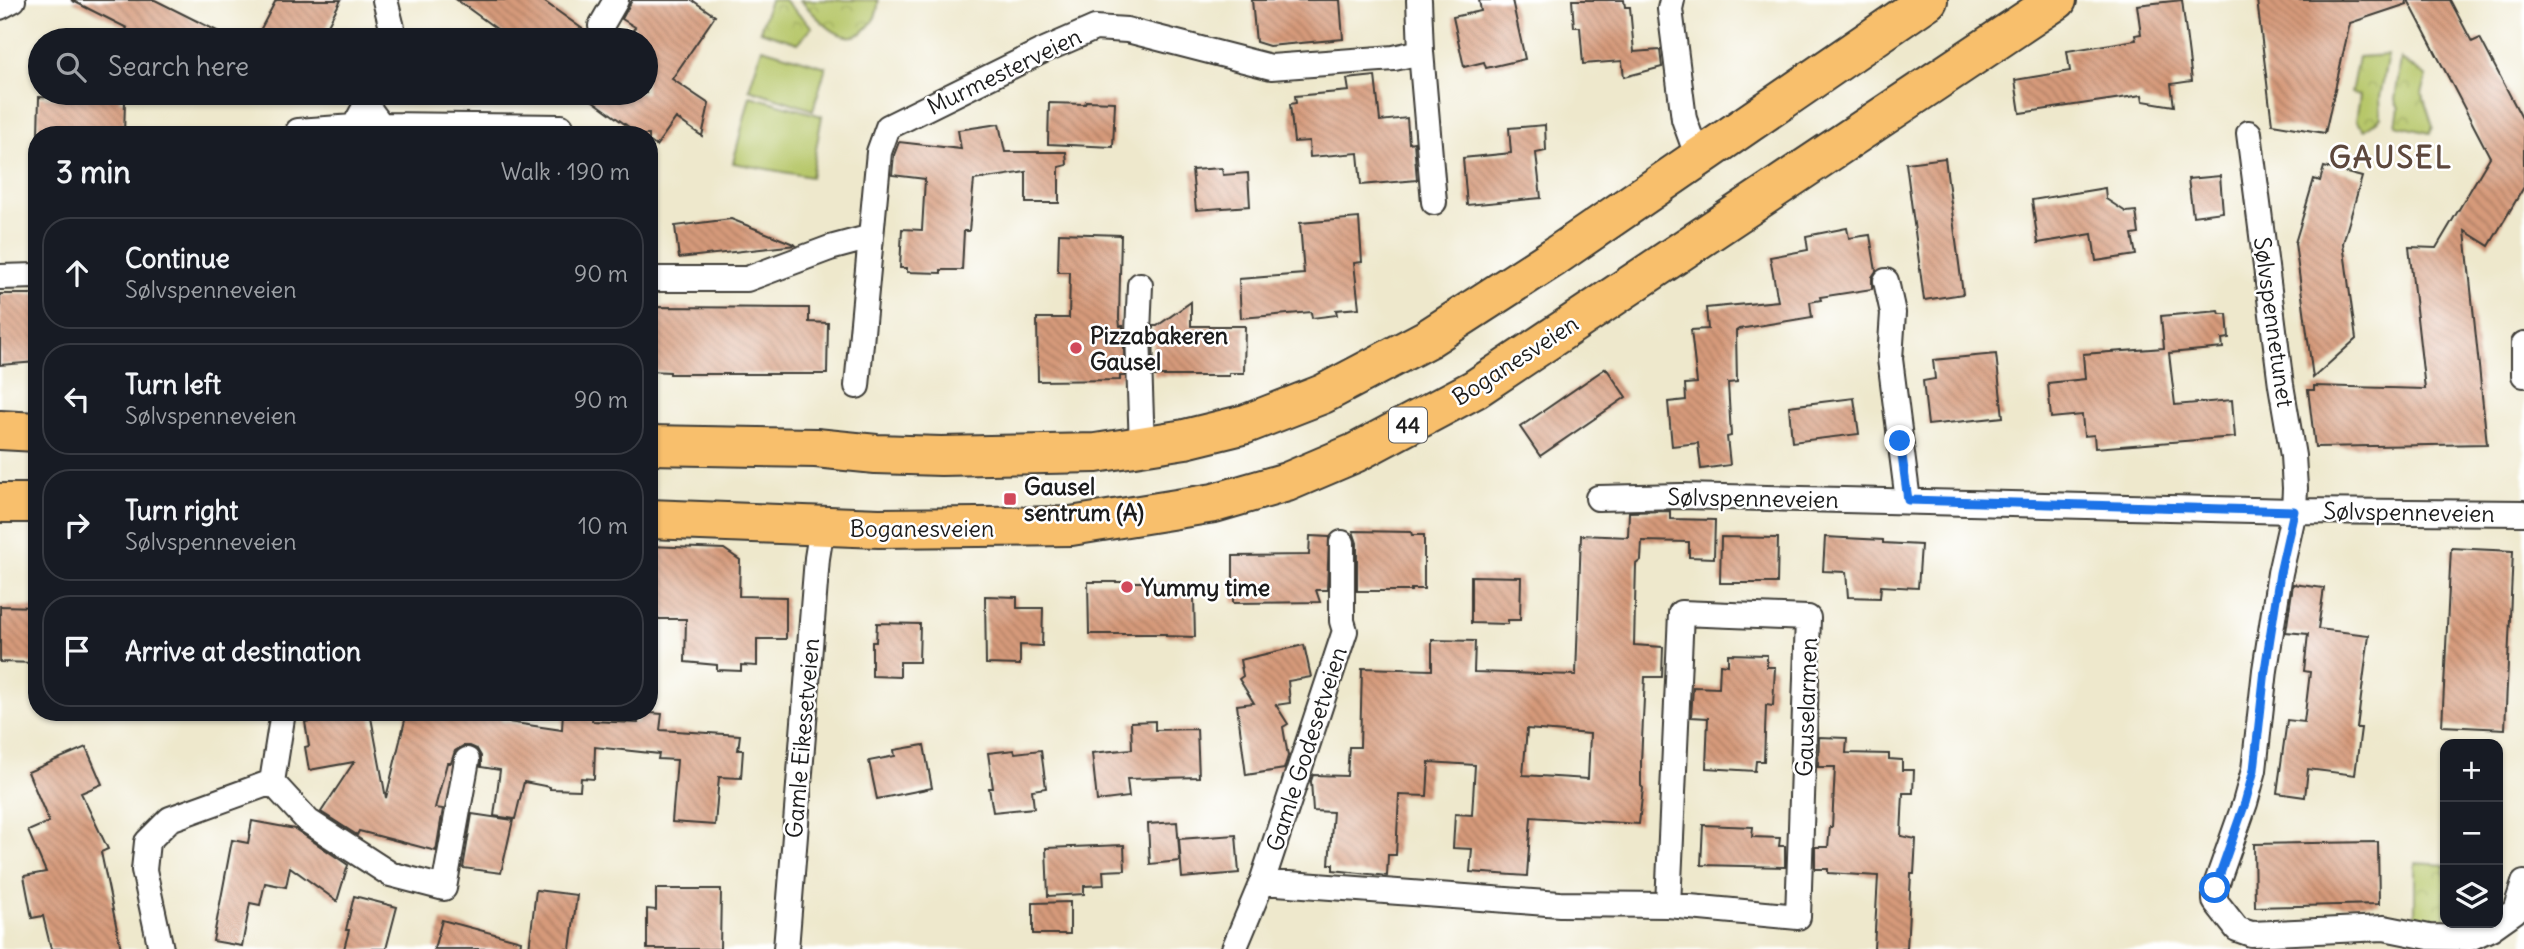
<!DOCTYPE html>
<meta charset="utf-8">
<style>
body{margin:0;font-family:Delius,sans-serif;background:#20242c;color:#f1f3f6}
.controls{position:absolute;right:21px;bottom:21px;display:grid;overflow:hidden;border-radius:14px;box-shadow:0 2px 5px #0004}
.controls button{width:63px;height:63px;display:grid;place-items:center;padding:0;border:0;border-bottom:2px solid #363941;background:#171b24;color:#f1f3f6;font:35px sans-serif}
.stop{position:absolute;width:21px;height:21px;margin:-16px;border:5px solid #1a73e8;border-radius:50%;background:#fff}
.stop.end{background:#1a73e8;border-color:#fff;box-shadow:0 2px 7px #0008}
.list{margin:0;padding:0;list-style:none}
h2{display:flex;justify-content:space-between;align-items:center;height:91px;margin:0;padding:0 28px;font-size:30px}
h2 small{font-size:23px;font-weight:400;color:#9ea1a6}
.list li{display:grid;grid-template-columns:46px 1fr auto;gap:21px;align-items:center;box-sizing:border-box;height:112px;margin:0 14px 14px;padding:0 14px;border:2px solid #363941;border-radius:28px}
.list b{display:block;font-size:26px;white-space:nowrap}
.list p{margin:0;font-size:23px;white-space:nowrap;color:#9ea1a6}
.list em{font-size:23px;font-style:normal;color:#9ea1a6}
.icon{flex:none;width:38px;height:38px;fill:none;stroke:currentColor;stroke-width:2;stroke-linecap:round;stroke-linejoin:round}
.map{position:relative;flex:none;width:2524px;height:949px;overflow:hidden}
.search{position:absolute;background:#171b24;box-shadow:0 2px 5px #0004;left:28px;top:28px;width:630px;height:77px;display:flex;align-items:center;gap:18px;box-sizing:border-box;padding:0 24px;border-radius:38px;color:#9ea1a6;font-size:26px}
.panel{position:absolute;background:#171b24;box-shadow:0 2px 5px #0004;left:28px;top:126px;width:630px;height:595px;border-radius:28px}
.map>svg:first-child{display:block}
.grass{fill:#b7c76a;stroke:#6a7243;stroke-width:2}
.park{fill:url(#park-crowns);stroke:#6a7243;stroke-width:2}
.building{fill:url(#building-back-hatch);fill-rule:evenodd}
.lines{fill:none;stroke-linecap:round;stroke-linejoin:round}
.minor-casing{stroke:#3c3b36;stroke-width:28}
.primary-casing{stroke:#3c3b36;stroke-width:42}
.minor{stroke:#fff;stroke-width:24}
.primary{stroke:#f8bf6c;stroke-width:38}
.route{stroke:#1a73e8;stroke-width:9}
.poi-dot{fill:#d1495b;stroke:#fff;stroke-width:2.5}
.labels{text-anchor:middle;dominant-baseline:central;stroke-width:5;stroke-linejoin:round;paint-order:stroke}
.shield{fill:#fff;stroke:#606060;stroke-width:2}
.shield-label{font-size:21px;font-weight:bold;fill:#1c1c1c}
.street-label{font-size:23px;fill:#1c1c1c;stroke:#fff}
.poi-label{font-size:23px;font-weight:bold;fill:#1c1c1c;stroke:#fff;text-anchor:start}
.district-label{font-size:30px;font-weight:bold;letter-spacing:2px;fill:#5d483d;stroke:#fff}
</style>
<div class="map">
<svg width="2524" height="949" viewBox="0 0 2524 949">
<defs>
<pattern id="park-crowns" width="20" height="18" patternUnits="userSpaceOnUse" patternTransform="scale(1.75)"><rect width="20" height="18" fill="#b7c76a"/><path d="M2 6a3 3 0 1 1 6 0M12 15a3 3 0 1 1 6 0" fill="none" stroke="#9daa5b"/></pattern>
<pattern id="building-back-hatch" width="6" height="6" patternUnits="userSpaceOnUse" patternTransform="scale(1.75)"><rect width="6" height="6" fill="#d69a7a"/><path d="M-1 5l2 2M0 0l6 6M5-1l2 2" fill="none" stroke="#ad7d63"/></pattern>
</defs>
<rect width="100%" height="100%" fill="#fff"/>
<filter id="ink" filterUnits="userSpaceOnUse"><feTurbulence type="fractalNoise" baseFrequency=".0143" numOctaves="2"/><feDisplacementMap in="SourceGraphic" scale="14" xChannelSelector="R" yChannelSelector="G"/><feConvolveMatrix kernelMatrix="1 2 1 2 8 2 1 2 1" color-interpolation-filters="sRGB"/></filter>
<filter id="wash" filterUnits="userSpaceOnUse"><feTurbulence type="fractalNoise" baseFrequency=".00686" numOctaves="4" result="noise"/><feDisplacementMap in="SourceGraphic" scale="28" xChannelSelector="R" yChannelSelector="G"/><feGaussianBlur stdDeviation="1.57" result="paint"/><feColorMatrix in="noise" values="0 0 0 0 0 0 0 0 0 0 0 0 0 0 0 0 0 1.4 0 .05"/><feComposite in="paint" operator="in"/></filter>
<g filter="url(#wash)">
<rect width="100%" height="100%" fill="#eee8cc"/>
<!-- grass -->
<path class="grass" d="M762,48l64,19 -13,43 -64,-21z
M750,96l72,20 -11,61 -78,-14z"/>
<!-- park -->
<path class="park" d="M770,0h14l28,27 -14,16 -38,-12z
M800,0h78c1,12 -4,22 -13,30 -23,21 -49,-15 -65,-30z
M2388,55l-8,42 1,20 -16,13 -9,-9 4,-26 -9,-2 7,-36z
M2401,59l26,18 -5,16 11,34 -3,6 -34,-8 3,-17 -4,-8z
M2415,863l30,2v54l-30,-3z"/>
<g id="blocks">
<!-- building -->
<path class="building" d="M71,0h84l80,40h-114l6,-12z
M276,0h65l-21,40h-65z
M457,0h85l56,40h-86z
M632,0h60l23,16 -43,63 37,25 -7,32 -26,-18 -20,28 -7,-5v-6h-9l-58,-42h64v-53l-14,-8 3,-5 -13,-8z
M1252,0h88l3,39 -74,7 -13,-4z
M1479,0h33l13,59 -39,9 -2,-6 -20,5 -11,-50 28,-6z
M1572,0h52l1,7h5l4,45 26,-2 2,17 -38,10 -2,-16 -39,3 -3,-37h-6z
M2182,0l10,81 -21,3 3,22 -31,-5 -1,-6 -122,18 -5,-33 55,-9 -3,-20 69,-11 -1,-5 6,-1 -4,-29z
M2257,0h149l1,4 -57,19 -25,110 -53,-9z
M2408,0h42l22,42 8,-4 44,84v65l-35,59 -24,-15 22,213 -172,3 -7,-57h6v-4l111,3 -16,-142 27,1 54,-91z
M1375,76l5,45 27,-3 2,25 5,-1 3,38 -56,5 -3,-32 -48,4 -1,-16 -15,1 -4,-38 6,-1 -1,-7 54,-5 -2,-12z
M73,93h47l-1,8h6l-1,34h-86l1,-38 34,1z
M1086,101l29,1 -2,45 -65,-3 1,-41 36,1z
M999,124l6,28h61l1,13 -8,2v36h-33v-31l-52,8 -5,51h-5l-2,39h-21v3l-34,-1v-4h-7l2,-39 20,1 3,-51 -33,-4 2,-20 5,-13 62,7 -3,-19z
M1545,125l1,26 -10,2 5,45 -74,7 -4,-47 48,-5 -2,-25z
M1945,158l18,136 -39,6 -18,-137z
M2324,167l38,10 -19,66 13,96 -43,39 -18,-135 19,-64 6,2z
M1222,168l1,7 25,-2 2,33 -54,4 -4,-40z
M2220,176l3,36 -30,4 -5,-37z
M2105,188l1,11 20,13 10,-1 3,23 -7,1 4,20 -40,6 -4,-27 -54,9 -6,-43z
M1359,218l3,44 -8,1 5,45 -23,2 1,5 -25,3 -1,-6 -70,6 -2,-39 65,-5 -4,-51z
M731,219l65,26 -117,13 -4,-32z
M1847,228l2,10 21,-3 6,36 -4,6v12l-52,8 1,3 -11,2 2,15 -73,12 -3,2 1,51 -9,1 3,53 -4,1 3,28 -29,4 -3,-26 -26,3 -4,-44 18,-2 -1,-16 12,-1 -6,-53 17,-1 -2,-21 72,-7 -8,-44 38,-7 -2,-14z
M1059,233l62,2 -2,83 1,8h3l2,50h-5v4l-82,1 -1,-63h32l1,-46h-12z
M0,294h37v68l-37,3z
M1191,302v24h54l-1,47h-15v3h-75l-1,-50h4z
M649,307l160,1v14l19,1 -1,51h-157v-2l-21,-1z
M2219,311l1,3h7l2,24 -7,1 1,9 -54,5 6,52 57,-5 3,37 -140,11 -1,-13 -10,1 -2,-21 -31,3 -3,-35 37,-4 -2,-25 81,-6 -3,-32z
M1996,354l7,63 -75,8 -5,-44 12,-2 -2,-19z
M1606,368l20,29 -86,59 -20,-29z
M1854,398l5,36 -67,8 -3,-36z
M1670,511v8l45,1 -1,38 -25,-1v-15l-47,-1 -1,19 -5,4 -2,81 29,2 -1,30h-17l-4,85v24l2,2 -4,36 -108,-7 -4,59 -57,-4 2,-23 -19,-1 2,-34 17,1 3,-50 -46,-3 -2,34 -28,-1 -3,60h-8l-1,21 -54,-6v-6h-4l4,-52 -20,-1 -2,-30 2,-6 34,1 2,-29h11l2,-79 70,2v-30l43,1 -1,31 102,3 5,-140 47,2 1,-25zM1527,729l63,5 -2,45 -65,-4z
M1353,531l58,1 1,3h12v54h-13v2h-54v-48z
M1310,536l19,1 -2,53h-11l4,12 -87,1v-47l76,-1z
M1721,537l57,1 -1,45h-57z
M1825,537l58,3v3l38,2 -3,43 -37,-2 -1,12 -32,-1 -2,-25 -23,-1z
M649,546l75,3 16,11 -1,36 47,1v42h-29v27l-16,-1v6l-24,-1v-5l-32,-3 1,-43h-37z
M2451,548l62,3 -8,178 -63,-3z
M1471,576l50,1 -1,43h-12v4l-37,-1z
M1088,582h82v14l24,1 1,40 -29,-1v-2h-77z
M2293,584l31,4 -6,41 51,6 -12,93h4l-6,47 -47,-6 -3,28 -28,-4 10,-73 17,2 6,-50 -6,-1 4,-37 -22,-2z
M985,596l32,1v11h26l-1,38 -22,-1v20l-34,-1z
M0,606l37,1v56l-37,-1z
M877,623l43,1 -1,38h-19v15l-28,-1v-34h4z
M1304,645l7,32 -23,4 2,22 -14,2 12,19 -5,3 5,29 -4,13 -38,6 -9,-70 17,-2 -15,-24 4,-3 -3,-16z
M1728,654l39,1v12h8l-2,39 -7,-1 -2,56h-8l-1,10 -49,-3 2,-50 -17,-1 2,-30 26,1 1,-24 8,1z
M309,712h61l16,86 21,-86h95l-1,9 61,9 1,-18h30l-1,9 46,2 1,-11 23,2 -2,16 80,5 -2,15h5l-2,28 -22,-1 -4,48 -43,-3 5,-62 -19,-1 1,-5 -64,-7 -1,32 -13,-1 -1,12 -30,-1v-2l-26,-5 -9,37 -21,-3 6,-46 -19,-3v-11l-4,-7 -7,-3h-7l-8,5 -4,12h-4l-12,45 8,1 -7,42 -77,-20 -2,4 -36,-23 33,-50 -45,8 -4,-23 4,-1 -4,-24 6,-1z
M1155,721v9l42,-1 2,48 -72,2 2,18 -32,4 -5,-48 40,-4 -1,-27z
M1819,737l28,1 -1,15 43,1v5l13,1v10h12l-1,23h-10l-2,43 15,3 -2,35h-3l-4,75h-33l4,-73 -50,-3v-4h-13v-22h13l2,-20h2l3,-60h-17z
M924,745l8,43 -55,11 -8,-38 26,-5 -1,-6z
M86,747l16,37 -21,9 27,56 -7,3 20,97h-70l-8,-33 -11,2 -8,-42 22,-4 -18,-41 21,-9 -21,-50z
M1014,750l1,3 26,-3 5,38 -14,2 2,18 -41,4 -4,-24h4l-5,-35z
M472,814l41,6 -12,53 -38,-5z
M252,821l43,8 53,36 -11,36 -47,-34 -4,20 -21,-4 -5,22 -10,-2 -8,43 -29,-5 19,-101 16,3z
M1177,822l3,39 -30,3 -2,-40z
M1703,825l50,2 -1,10 28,1 -1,8h6v21l-84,-2z
M1236,835l3,38 -57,5 -3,-39z
M2378,842l1,62 -124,3 -1,-63z
M1124,845l1,25 -22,1 1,14 -20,1v8l-36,2 -2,-48z
M656,889h65l-1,60h-73v-40l9,1z
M536,890l41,5 -7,54h-41z
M354,896l43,11 -11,42h-42l5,-19h-3z
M1070,902v32h-37v-31z
M442,920l79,21 -1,8h-86z"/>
</g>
</g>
<g filter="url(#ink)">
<use href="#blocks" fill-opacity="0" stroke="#3c3b36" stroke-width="2"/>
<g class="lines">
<defs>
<path id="minor" d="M385,0l7,28 -4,12
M1419,0l2,52 13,150
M1672,0l-2,9 14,110 14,39
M0,7l13,-7
M601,26l15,-26
M370,93l-4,12 15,20 180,2
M298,131l56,-4 12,-22
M2249,133l32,252 12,71 2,32 -1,23 -14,62 -15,97 -11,100 -9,33 -30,85v13l22,28 14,5 133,-6 45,9 41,1 21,-10 24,-17 9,-28
M0,277l37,-1
M649,279h98l83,-31 41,-11
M1886,281l7,32 -3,46 18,142
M1140,285l-2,48 4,114
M2524,344v31
M857,386l22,-234 9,-25 152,-75 55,-24 32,2 144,37 123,-9 27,-6
M1598,498l83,-2 613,15 230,2
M272,782l11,-70
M1262,882l298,22 108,1 130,12 10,-299 -127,-5 -13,292
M161,949l-17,-79 3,-28 23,-23 102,-37 36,39 82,53 54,14 23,-128
M786,949l31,-391 5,-31
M1234,949l28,-67 83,-251 -3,-10v-78"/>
<path id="primary" d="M0,430l37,2
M649,445l167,3 60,6 65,2 155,-3 89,-14 61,-15 77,-30 104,-55 127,-82 374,-257
M0,503h37
M649,519l230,9 192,-2 143,-23 73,-21 68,-29 120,-64 582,-389"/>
</defs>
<!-- minor casing -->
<use href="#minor" class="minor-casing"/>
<!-- primary casing -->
<use href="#primary" class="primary-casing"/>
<!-- minor -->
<use href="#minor" class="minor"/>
<!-- primary -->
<use href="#primary" class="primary"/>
</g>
</g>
<g class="lines" filter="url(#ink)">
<!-- route -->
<path class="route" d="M1900,441l8,59 386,11 -14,62 -15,97 -11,100 -9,33 -30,85"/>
</g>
<!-- markers -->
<g class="poi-dot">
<circle cx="1076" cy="348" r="7"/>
<rect x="1003" y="492" width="14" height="14" rx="3.5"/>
<circle cx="1127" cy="587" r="7"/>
</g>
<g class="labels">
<!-- shield labels -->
<rect class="shield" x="1389" y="407.5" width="38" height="35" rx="5"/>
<g class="shield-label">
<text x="1408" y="425">44</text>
</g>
<!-- street labels -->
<g class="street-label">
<text transform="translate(1004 71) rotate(-26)">Murmesterveien</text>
<text transform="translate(2274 322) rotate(82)">Sølvspennetunet</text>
<text transform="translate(1515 360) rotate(-33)">Boganesveien</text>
<text transform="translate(1753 498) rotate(1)">Sølvspenneveien</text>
<text transform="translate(2409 512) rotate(1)">Sølvspenneveien</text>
<text x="922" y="528">Boganesveien</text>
<text transform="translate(1806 707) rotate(-88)">Gauselarmen</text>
<text transform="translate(802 738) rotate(-85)">Gamle Eikesetveien</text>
<text transform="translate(1306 749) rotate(-72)">Gamle Godesetveien</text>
</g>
<!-- poi labels -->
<g class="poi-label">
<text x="1090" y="335">Pizzabakeren<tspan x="1090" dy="26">Gausel</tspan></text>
<text x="1024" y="486">Gausel<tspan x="1024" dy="26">sentrum (A)</tspan></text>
<text x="1141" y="587">Yummy time</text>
</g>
<!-- district labels -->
<g class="district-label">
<text x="2391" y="157">GAUSEL</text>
</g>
</g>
</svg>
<div class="controls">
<button>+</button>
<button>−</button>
<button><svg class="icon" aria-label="layers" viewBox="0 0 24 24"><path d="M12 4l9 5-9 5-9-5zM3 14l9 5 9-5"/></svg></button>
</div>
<div class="stop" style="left:2215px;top:888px"></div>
<div class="stop end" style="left:1900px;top:441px"></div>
<div class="search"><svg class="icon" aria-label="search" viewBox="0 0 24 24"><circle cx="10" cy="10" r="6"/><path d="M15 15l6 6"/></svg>Search here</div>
<section class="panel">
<h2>3 min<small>Walk · 190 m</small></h2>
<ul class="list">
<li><svg class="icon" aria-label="ahead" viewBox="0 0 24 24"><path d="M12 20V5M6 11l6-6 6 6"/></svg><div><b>Continue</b><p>Sølvspenneveien</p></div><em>90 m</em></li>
<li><svg class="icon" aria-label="left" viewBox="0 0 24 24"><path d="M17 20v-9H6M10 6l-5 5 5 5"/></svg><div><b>Turn left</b><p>Sølvspenneveien</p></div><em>90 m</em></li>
<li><svg class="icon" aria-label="right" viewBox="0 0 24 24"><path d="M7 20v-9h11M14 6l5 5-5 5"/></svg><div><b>Turn right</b><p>Sølvspenneveien</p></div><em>10 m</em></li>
<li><svg class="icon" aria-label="arrive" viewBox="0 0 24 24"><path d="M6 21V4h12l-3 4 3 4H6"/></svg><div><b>Arrive at destination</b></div></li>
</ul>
</section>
</div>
